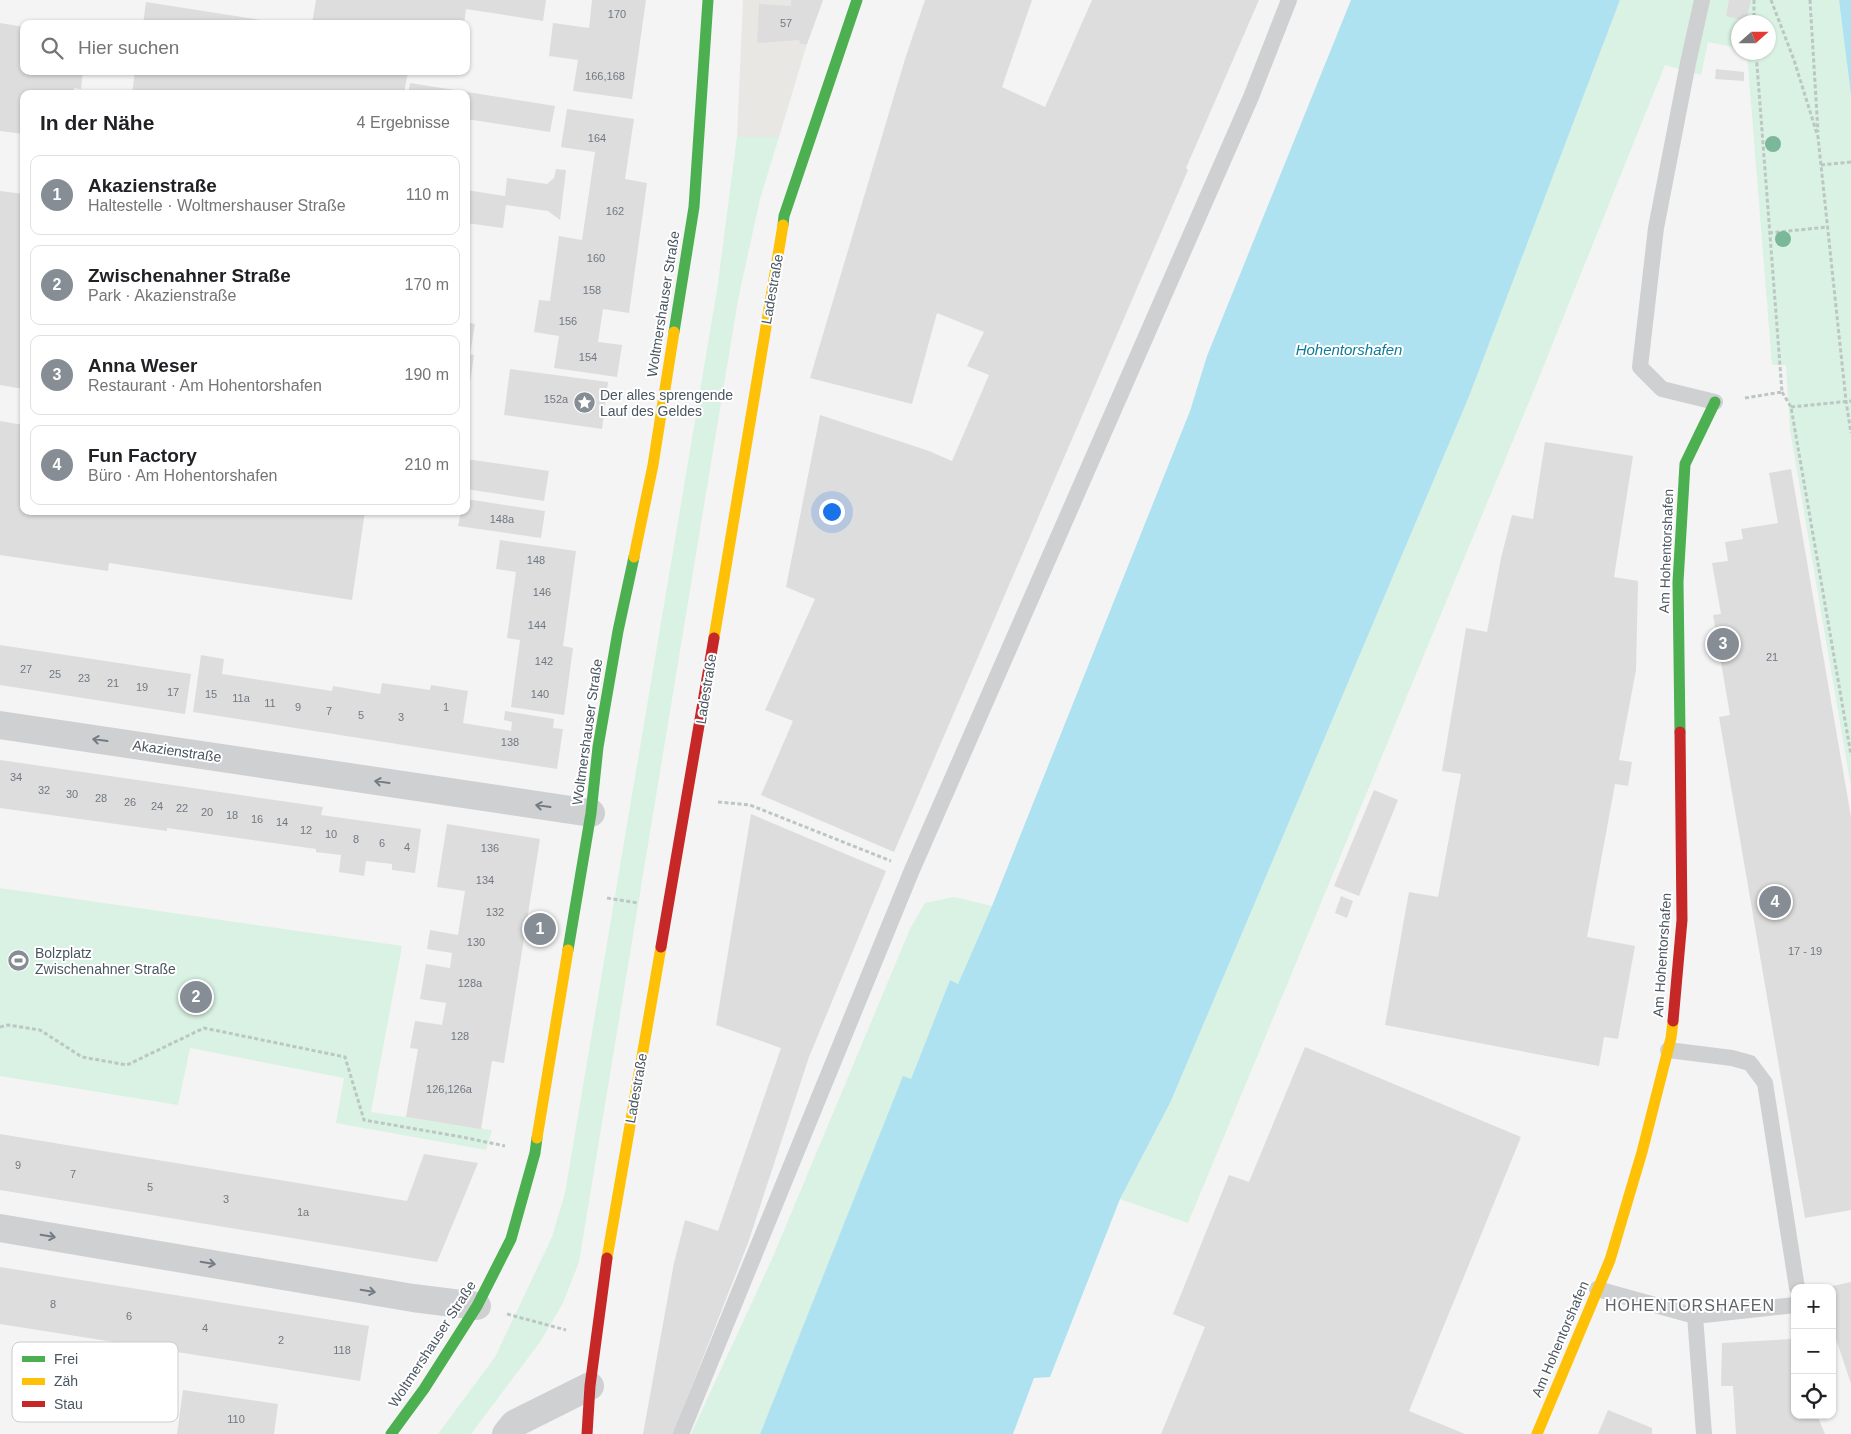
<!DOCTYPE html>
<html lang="de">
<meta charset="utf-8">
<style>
body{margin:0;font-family:Helvetica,sans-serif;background:#f6f6f6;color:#202124}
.controls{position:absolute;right:15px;bottom:15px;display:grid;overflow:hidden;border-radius:10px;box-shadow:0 1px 4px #0004}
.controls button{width:45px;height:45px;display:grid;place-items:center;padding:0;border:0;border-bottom:1px solid #e0e0e0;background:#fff;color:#202124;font:25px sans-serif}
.compass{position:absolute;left:1731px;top:15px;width:45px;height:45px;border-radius:50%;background:#fff;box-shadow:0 1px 4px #0004;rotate:69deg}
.you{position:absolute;left:831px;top:511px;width:18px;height:18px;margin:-12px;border:4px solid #fff;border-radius:50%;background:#1a73e8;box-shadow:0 0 0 8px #1a73e833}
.badge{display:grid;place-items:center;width:32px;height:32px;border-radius:50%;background:#868d94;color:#fff;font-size:16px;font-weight:700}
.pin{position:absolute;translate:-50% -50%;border:2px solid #fff;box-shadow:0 1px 5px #0006}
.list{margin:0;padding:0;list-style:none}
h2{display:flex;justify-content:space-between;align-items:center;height:65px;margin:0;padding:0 20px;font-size:21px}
h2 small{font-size:16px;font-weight:400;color:#757577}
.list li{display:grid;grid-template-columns:32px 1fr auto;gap:15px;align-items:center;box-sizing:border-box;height:80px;margin:0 10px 10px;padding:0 10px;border:1px solid #e0e0e0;border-radius:10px}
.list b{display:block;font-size:19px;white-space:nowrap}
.list p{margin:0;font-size:16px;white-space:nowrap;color:#757577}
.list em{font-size:16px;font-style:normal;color:#757577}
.icon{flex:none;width:28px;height:28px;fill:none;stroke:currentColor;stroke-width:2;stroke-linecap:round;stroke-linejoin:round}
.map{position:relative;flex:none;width:1851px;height:1434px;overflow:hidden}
.search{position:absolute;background:#fff;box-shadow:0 1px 4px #0004;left:20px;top:20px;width:450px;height:55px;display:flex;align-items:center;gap:12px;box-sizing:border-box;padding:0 18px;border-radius:10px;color:#757577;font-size:19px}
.panel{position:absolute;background:#fff;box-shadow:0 1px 4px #0004;left:20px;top:90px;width:450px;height:425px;border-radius:10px}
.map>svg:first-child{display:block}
.commercial{fill:#e8e7e3}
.green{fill:#d9f2e3}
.water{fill:#aee2f0}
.building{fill:#ddddde}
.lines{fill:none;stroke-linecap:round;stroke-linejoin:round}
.path{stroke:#bcc7c4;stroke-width:3;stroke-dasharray:4 2.5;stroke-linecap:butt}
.lane{stroke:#ced0d2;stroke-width:16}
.street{stroke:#ced0d2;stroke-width:28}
.fast{stroke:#4caf50;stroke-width:11}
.slow{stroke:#ffc107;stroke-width:11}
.jam{stroke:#c62828;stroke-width:11}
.tree{fill:#7ab899}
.oneway{stroke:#727b83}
.labels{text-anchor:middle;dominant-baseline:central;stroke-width:4;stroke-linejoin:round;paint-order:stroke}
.number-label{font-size:11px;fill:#707881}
.street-label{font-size:14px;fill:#4a5661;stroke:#fff}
.poi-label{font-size:14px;fill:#4a5661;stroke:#fff;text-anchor:start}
.water-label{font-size:15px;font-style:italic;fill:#0c7c9b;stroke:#fff}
.quarter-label{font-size:16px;letter-spacing:1px;fill:#5f6368;stroke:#fff}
.key{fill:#fff;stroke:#c9ccd0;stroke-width:1}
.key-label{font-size:14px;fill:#4a5661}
</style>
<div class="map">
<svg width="1851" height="1434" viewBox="0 0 1851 1434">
<rect width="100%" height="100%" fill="#f4f4f4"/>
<!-- commercial -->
<path class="commercial" d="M743,0h80l-16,44 -28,93h-42z"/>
<!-- green -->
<path class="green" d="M1620,0h219l12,95v692l-61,-357 -4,-65h-14l-25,-312 21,-1v-30h-30v26l-30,-6 -7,33 -36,-10 -131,325 -346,833 -68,-24 51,-98 297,-702z
M737,137h42l-19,62 -22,101 -159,962 -16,41 -23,39 -69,92h-33l57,-77 57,-120 13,-44 152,-903z
M0,888l402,58 -31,166 121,18 -6,20 -150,-27 8,-45 -154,-30 -12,57 -178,-29z
M954,897l38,9 -34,78 -8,-4 -39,99 -8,-2 -143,357h-69l81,-175 138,-330 15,-26z"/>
<!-- water -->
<path class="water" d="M1351,0h269l-152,399 -297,702 -51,98 -70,178 -16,1 -21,56h-253l143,-358 8,3 39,-99 8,4 34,-78 198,-495 17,-55z
M1839,0h12v95z"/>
<!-- building -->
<path class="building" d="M316,0h230l-3,21 -77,-12 -2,15h-152z
M592,0h54l-14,99 -59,-8 5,-31 -29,-4 4,-33 36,5z
M791,0h32l-16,44h-7l-1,-4 -42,3 2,-39 32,2z
M925,0h107l-30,87 43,20 47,-107h167l-73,168 2,2 -294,682 -133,-57 32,-74 -28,-11 50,-111 -29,-12 34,-172 109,36 23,10 37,-86 -22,-9 17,-34 -47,-19 -25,91 -102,-26 95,-319z
M1729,0h22l-5,21 -20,-5z
M146,2l134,21v1h-137z
M0,23l24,4v44h59l-2,18 -7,-1 -1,6h-49v40l-24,-3z
M1716,69l28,3v9l-29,-2z
M135,71h273l-4,23h-272z
M410,83l145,23 -5,26 -84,-13v-25h-58z
M567,109l67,10 -9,60 22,4 -18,130 -26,-4 -5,33 24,3 -5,32 -63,-9 5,-32 -25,-4 5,-32 11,1 9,-65 23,4 13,-88 -34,-5z
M556,169l10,1 -6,50 -12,-9 -42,-6 -3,23 -37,-5v-33l39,6 2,-18 40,6 7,-6z
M0,191l24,3v195l-24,-4z
M466,322l9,2 -5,30 4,1 -7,48z
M510,369l98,13 -6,47 -98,-14z
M0,421l24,4v86h341l-13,89 -243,-37 -1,8 -108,-16z
M1545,442l88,14 -19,121 24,4 -2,89 -17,90 13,2 -4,24 -13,-2 -28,153 48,9 -17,93 -14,-2 -5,29 -214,-41 24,-133 29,5 23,-123 -19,-3 24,-143 21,4 14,-74 11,-43 21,4z
M466,459l83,12 -5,30 -78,-12z
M1791,469l60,348v393l-46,8 -86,-501 11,-2 -17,-100 8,-1 -9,-51 16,-2 -3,-19 18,-3 -2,-10 37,-6 -9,-50z
M466,499l79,12 -4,27 -83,-12 3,-15h5z
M500,540l76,11 -13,95 10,2 -9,67 -53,-8 9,-67 -13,-2 9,-66 -20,-3z
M0,645l191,29 -6,40 -185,-29z
M201,655l23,4 -2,15 110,17 1,-5 47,8 2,-11 48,7 1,-5 37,6 -5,32 48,8 1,-9 -8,-2 1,-9 49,8 -1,9 10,1 -6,40 -364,-57z
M0,760l323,47 -2,8 100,14 -6,44 -23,-3v-6l-26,-3 -2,15 -25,-4 2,-17 -25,-3v-3l-149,-21v3l-167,-23z
M1374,790l24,10 -39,96 -25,-10z
M751,814l135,57 -77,186 -61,186 -75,191h-30l31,-171 11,-43 33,11 63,-183 -65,-23z
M447,824l93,15 -36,224 -12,-2 -11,68 -75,-12 12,-68 -8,-1 5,-27 27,4 4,-22 -26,-4 6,-35 24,4 2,-15 -25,-4 3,-19 28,5 7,-44 -28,-4z
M1341,896l12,5 -6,17 -12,-5z
M1305,1047l216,90 -112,274 56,23h-304l44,-107 -32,-13 56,-139 20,7z
M0,1134l407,67 17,-47 54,9 -41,99 -437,-72z
M0,1267l369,59 -9,55 -360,-57z
M1851,1282v102l-19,-57v-39l-4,-1z
M1791,1339l2,40h2v36h22l8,19h-89l-3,-48h-12l1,-43z
M183,1390l95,14 -4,30h-97z
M1608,1410l44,18v6h-54z"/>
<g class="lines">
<!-- path -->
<path class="path" d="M1754,0v22
M1771,0l23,60 24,77 28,264 5,32
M1810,0l8,132
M1821,165l30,-3
M1769,233l58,-6
M1782,392l9,15 60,348
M1745,398l37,-6 -26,-340
M1791,407l60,-6
M718,802l32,3 141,56
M607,898l31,5
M0,1027l8,-2 32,5 42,27 45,8 77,-37 141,29 19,63 98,17 43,9
M507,1314l59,16"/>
<!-- lane -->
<path class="lane" d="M1702,0l-14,63 -32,165 -16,139 22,22 53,13
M1668,1050l64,8 18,5 15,20 32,205
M1597,1289l98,27 100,-11
M1695,1316l9,118
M681,1434l231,-564 339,-773 38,-97"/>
<!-- street -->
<path class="street" d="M0,725l591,88
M0,1228l413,70 64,8
M506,1434l8,-10 76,-38"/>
<!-- fast -->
<path class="fast" d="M783,225l1,-9 73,-216
M674,332l20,-125 14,-207
M1680,732l-2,-150 7,-118 30,-62
M568,950l23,-137 7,-66 20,-116 16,-74
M391,1434l33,-45 53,-83 34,-67 24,-86 2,-15"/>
<!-- slow -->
<path class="slow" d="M634,557l19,-92 21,-133
M714,638l69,-413
M537,1138l31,-188
M607,1258l54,-311
M1537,1434l73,-174 32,-108 29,-114 2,-17"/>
<!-- jam -->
<path class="jam" d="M661,947l53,-309
M1673,1021l9,-101 -2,-188
M587,1434l3,-48 17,-128"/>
</g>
<!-- trees -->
<g class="tree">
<circle cx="1773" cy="144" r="8"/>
<circle cx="1783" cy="239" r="8"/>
</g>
<!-- one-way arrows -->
<defs><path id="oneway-shaft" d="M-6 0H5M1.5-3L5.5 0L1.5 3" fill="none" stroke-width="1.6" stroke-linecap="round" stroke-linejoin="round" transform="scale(1.25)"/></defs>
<g class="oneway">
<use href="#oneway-shaft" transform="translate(100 740) rotate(-172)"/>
<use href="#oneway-shaft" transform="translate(382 782) rotate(-172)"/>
<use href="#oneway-shaft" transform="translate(543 806) rotate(-172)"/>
<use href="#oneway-shaft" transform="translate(48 1236) rotate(10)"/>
<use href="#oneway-shaft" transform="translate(208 1263) rotate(10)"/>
<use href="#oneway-shaft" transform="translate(368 1291) rotate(10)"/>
</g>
<!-- icons -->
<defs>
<symbol id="sight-disc" viewBox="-11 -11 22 22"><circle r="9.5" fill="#868d94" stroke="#fff"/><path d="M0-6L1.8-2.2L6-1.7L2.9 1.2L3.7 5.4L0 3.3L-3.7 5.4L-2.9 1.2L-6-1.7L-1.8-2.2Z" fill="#fff"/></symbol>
<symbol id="stadium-disc" viewBox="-11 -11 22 22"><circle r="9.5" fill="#868d94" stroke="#fff"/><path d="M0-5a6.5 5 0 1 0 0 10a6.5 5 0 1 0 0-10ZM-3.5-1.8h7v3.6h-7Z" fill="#fff"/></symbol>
</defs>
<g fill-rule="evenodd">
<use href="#sight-disc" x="572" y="390" width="25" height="25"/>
<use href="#stadium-disc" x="6" y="948" width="25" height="25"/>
</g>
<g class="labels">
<!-- number labels -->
<g class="number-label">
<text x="617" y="14">170</text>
<text x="786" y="23">57</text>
<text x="605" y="76">166,168</text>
<text x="597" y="138">164</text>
<text x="615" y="211">162</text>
<text x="596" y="258">160</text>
<text x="592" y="290">158</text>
<text x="568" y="321">156</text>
<text x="588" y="357">154</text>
<text x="556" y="399">152a</text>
<text x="502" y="519">148a</text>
<text x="536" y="560">148</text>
<text x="542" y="592">146</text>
<text x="537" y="625">144</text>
<text x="1772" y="657">21</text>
<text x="544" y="661">142</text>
<text x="26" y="669">27</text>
<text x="55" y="674">25</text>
<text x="84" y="678">23</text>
<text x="113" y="683">21</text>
<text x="142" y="687">19</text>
<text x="173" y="692">17</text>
<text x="211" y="694">15</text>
<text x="540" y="694">140</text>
<text x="241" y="698">11a</text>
<text x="270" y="703">11</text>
<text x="298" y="707">9</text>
<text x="446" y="707">1</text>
<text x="329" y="711">7</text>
<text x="361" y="715">5</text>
<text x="401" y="717">3</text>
<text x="510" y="742">138</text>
<text x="16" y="777">34</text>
<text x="44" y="790">32</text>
<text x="72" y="794">30</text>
<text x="101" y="798">28</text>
<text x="130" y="802">26</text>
<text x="157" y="806">24</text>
<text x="182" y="808">22</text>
<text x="207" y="812">20</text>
<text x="232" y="815">18</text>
<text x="257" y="819">16</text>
<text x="282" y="822">14</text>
<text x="306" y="830">12</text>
<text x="331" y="834">10</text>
<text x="356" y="839">8</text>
<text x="382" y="843">6</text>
<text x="407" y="847">4</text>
<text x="490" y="848">136</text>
<text x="485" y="880">134</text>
<text x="495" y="912">132</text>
<text x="476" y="942">130</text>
<text x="1805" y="951">17 - 19</text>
<text x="470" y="983">128a</text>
<text x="460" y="1036">128</text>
<text x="449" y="1089">126,126a</text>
<text x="18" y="1165">9</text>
<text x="73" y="1174">7</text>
<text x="150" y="1187">5</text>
<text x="226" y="1199">3</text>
<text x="303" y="1212">1a</text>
<text x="53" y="1304">8</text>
<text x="129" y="1316">6</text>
<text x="205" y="1328">4</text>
<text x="281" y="1340">2</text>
<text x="342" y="1350">118</text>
<text x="236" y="1419">110</text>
</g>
<!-- street labels -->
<g class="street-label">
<text transform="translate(772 289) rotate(-80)">Ladestraße</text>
<text transform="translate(663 304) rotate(-81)">Woltmershauser Straße</text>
<text transform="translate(1666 551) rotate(-88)">Am Hohentorshafen</text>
<text transform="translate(706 689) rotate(-81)">Ladestraße</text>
<text transform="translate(587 732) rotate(-82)">Woltmershauser Straße</text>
<text transform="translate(177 751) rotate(8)">Akazienstraße</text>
<text transform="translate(1662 955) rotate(-86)">Am Hohentorshafen</text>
<text transform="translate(636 1088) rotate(-80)">Ladestraße</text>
<text transform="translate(1560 1339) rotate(-67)">Am Hohentorshafen</text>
<text transform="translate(432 1344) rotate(-57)">Woltmershauser Straße</text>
</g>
<!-- poi labels -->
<g class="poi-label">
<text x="600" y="395">Der alles sprengende<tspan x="600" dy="16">Lauf des Geldes</tspan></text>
<text x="35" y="953">Bolzplatz<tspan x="35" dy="16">Zwischenahner Straße</tspan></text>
</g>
<!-- water labels -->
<g class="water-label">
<text x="1349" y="349">Hohentorshafen</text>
</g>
<!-- quarter labels -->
<g class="quarter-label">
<text x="1690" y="1305">HOHENTORSHAFEN</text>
</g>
</g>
<!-- legend -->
<rect x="12" y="1342" width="166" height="80" rx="8" class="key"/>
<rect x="22" y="1356" width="23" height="6" fill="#4caf50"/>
<rect x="22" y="1378" width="23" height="7" fill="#ffc107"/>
<rect x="22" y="1401" width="23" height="6" fill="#c62828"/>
<g class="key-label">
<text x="54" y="1364">Frei</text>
<text x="54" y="1386">Zäh</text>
<text x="54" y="1409">Stau</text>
</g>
</svg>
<div class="controls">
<button>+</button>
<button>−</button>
<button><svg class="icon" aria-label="locate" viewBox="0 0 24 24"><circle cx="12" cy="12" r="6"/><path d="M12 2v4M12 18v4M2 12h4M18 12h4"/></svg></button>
</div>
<svg class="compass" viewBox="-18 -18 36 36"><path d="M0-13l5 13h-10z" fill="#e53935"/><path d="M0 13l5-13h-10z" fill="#757577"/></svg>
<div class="you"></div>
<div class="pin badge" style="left:540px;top:929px">1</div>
<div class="pin badge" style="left:196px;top:997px">2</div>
<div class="pin badge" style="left:1723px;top:644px">3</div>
<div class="pin badge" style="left:1775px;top:902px">4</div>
<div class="search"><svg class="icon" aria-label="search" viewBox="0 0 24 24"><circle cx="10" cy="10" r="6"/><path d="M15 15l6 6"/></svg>Hier suchen</div>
<section class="panel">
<h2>In der Nähe<small>4 Ergebnisse</small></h2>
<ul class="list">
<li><span class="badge">1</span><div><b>Akazienstraße</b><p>Haltestelle · Woltmershauser Straße</p></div><em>110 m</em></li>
<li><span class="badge">2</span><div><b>Zwischenahner Straße</b><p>Park · Akazienstraße</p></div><em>170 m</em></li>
<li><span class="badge">3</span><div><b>Anna Weser</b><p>Restaurant · Am Hohentorshafen</p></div><em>190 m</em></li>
<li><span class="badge">4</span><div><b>Fun Factory</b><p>Büro · Am Hohentorshafen</p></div><em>210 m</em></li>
</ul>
</section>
</div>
